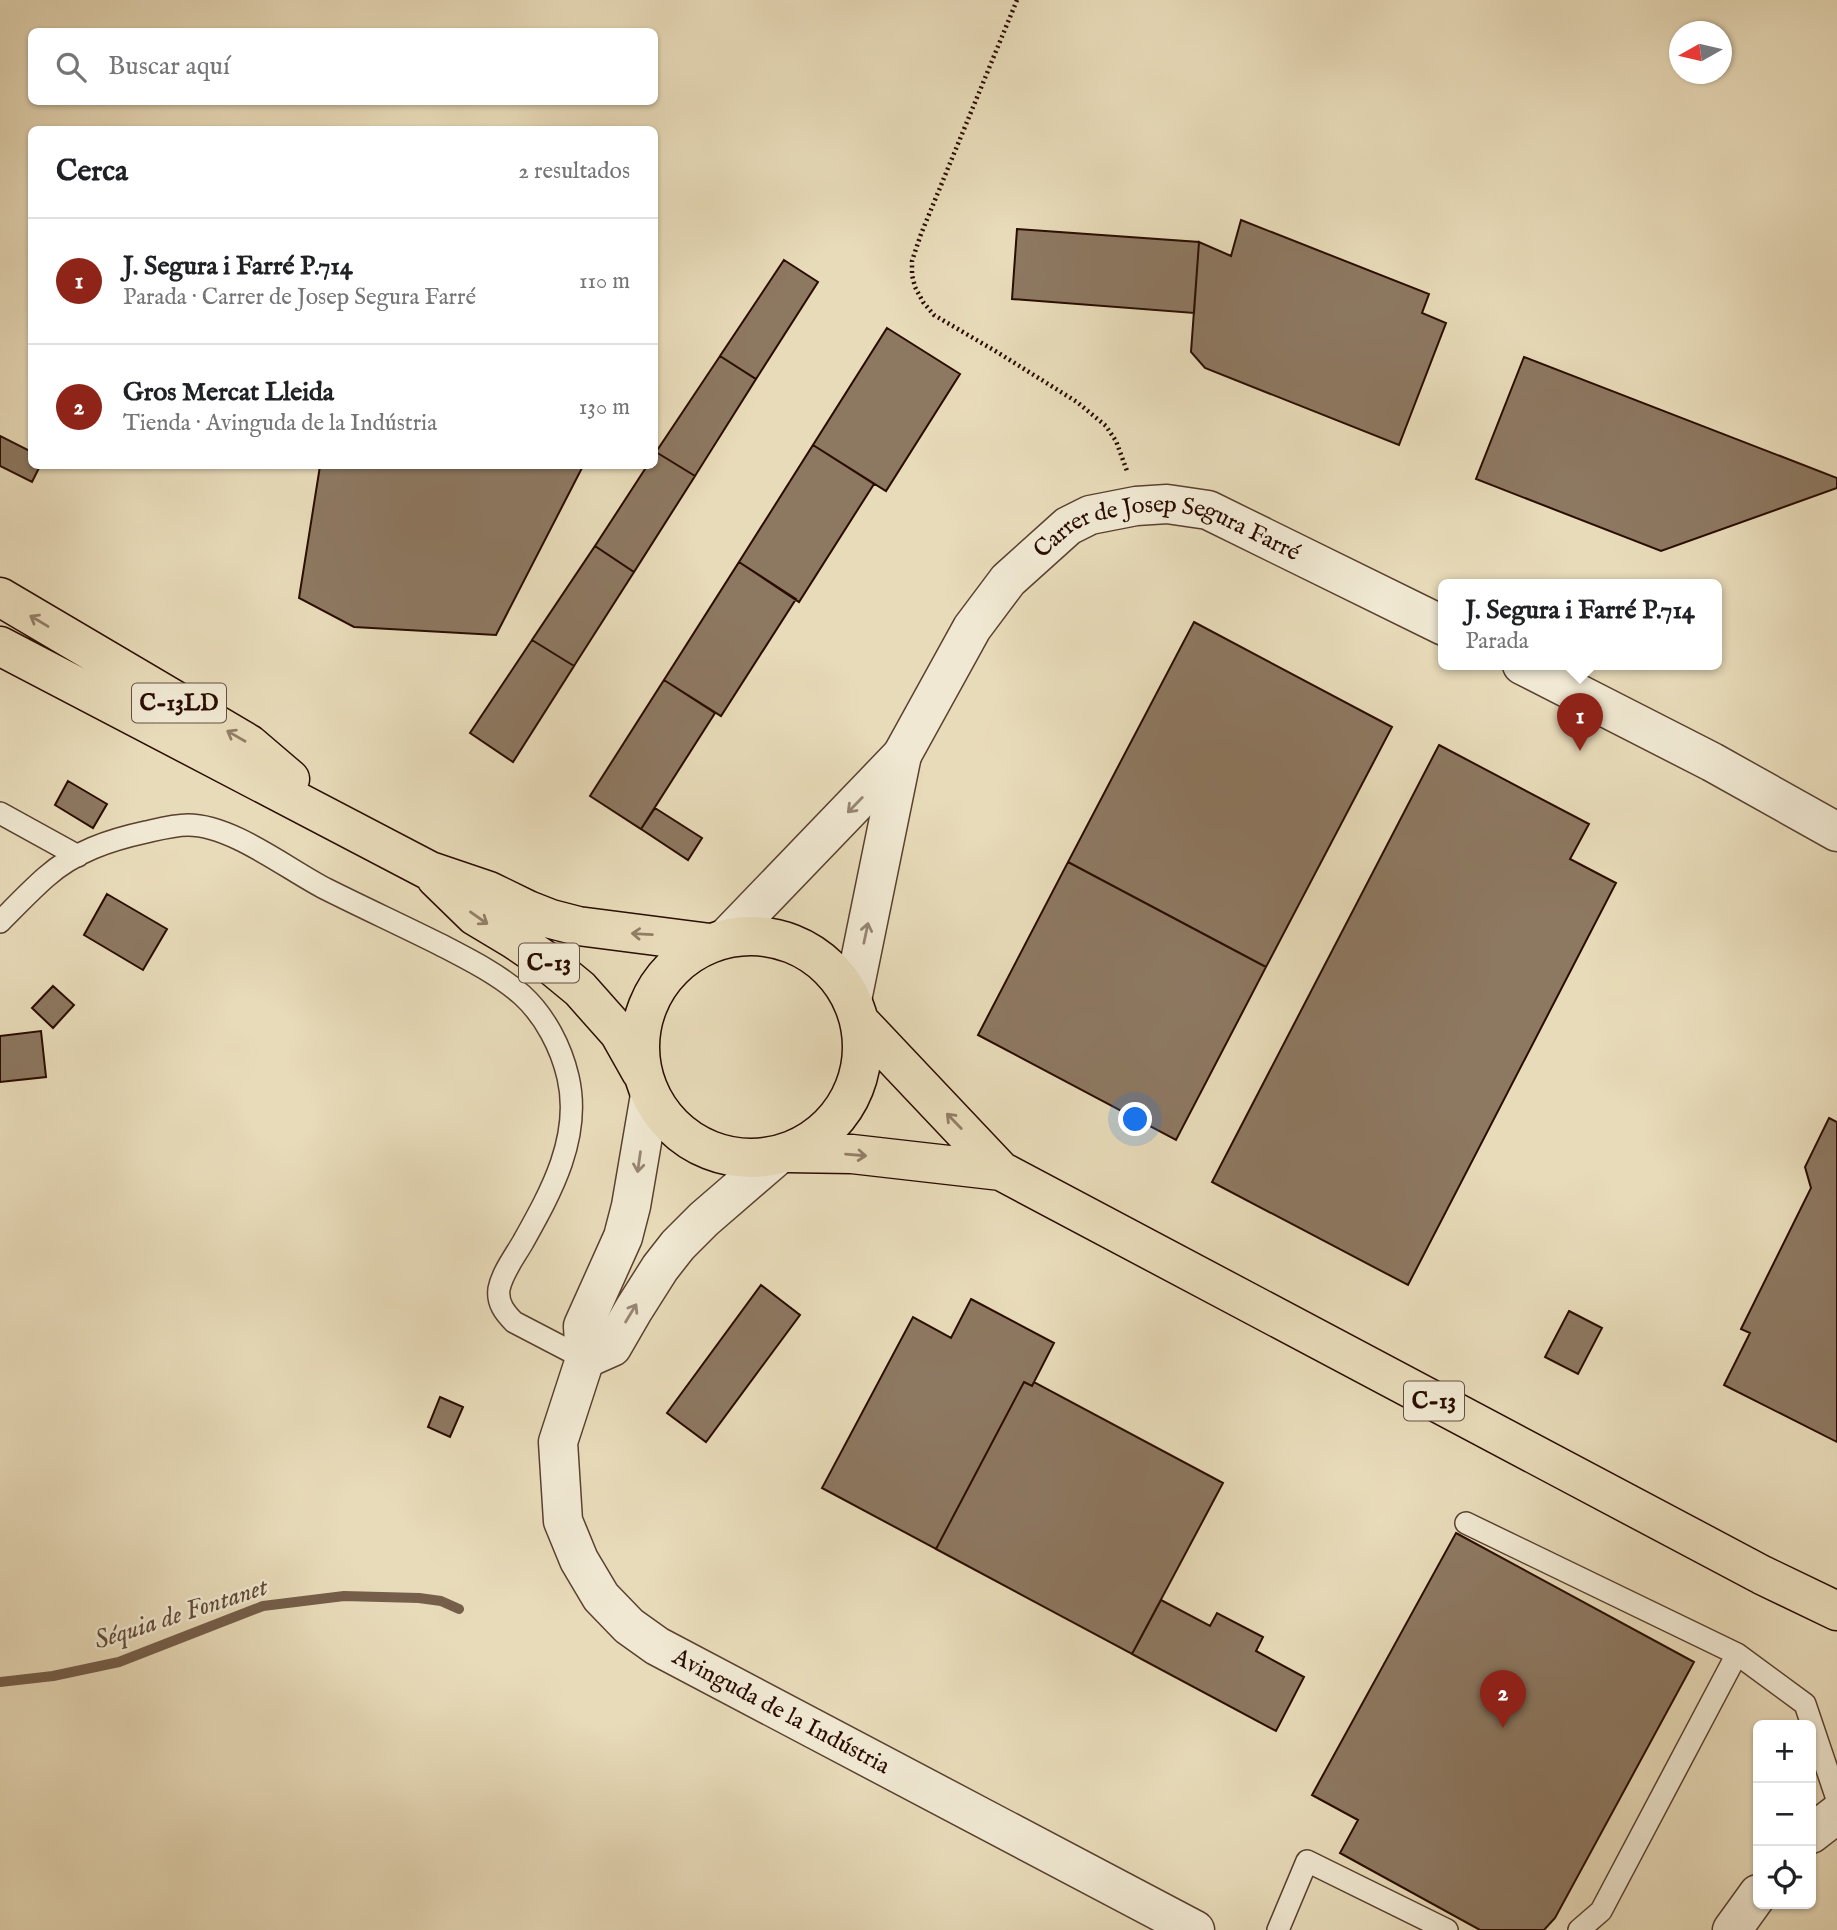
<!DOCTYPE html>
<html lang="es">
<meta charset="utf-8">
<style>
body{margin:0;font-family:"IM FELL English",serif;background:#f6f6f6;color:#202124}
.controls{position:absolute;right:21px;bottom:21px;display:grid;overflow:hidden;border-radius:10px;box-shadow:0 2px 5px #0004}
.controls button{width:63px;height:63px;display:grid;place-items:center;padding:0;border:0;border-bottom:2px solid #e0e0e0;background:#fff;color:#202124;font:35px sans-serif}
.compass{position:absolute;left:1669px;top:21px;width:63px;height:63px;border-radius:50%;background:#fff;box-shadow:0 2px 5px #0004;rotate:262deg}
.you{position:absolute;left:1136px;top:1120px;width:24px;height:24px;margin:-18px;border:5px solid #fff;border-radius:50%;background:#1a73e8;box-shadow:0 0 0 10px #1a73e833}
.badge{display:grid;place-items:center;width:46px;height:46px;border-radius:50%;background:#8f2418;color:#fff;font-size:23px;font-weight:700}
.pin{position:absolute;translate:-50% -58px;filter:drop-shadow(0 2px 4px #0008)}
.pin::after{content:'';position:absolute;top:37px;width:24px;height:21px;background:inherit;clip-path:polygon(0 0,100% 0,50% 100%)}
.popup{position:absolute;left:1438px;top:579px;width:284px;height:91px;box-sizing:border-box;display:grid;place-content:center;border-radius:10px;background:#fff;filter:drop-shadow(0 2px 5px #0005);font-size:23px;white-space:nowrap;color:#757577}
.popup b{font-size:26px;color:#202124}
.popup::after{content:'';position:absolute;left:50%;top:100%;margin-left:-14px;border:14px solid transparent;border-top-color:#fff}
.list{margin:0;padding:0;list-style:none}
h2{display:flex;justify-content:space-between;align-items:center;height:91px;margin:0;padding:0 28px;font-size:30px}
h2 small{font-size:23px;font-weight:400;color:#757577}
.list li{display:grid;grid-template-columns:46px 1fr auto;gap:21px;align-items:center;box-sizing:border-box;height:126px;padding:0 28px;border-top:2px solid #e0e0e0}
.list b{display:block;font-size:26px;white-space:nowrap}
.list p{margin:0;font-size:23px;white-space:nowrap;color:#757577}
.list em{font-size:23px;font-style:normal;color:#757577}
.icon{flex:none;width:38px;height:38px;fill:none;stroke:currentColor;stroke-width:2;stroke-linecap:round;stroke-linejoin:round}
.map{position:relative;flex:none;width:1837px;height:1930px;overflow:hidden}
.search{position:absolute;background:#fff;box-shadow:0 2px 5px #0004;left:28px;top:28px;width:630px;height:77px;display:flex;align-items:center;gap:18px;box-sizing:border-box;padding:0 24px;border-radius:10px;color:#757577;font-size:26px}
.panel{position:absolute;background:#fff;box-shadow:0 2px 5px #0004;left:28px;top:126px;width:630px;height:343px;border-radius:10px}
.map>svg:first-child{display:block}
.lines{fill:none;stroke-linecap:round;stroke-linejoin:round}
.stream{stroke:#755e4a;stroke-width:10}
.building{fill:#8d7861;stroke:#2a0c01;stroke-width:2}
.service-casing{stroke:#5a402f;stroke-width:24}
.minor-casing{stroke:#5a402f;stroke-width:41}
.primary-casing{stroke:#2a0c01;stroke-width:41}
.path{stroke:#2a0c01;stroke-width:4.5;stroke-dasharray:2 3.5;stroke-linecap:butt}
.service{stroke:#f0e8d2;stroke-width:21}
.minor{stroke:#f0e8d2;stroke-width:38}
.primary{stroke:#e8dbb9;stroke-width:38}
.oneway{stroke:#927e66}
.oneway2{stroke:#978574}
.labels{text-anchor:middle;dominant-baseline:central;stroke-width:5;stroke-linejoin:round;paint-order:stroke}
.shield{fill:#f0e8d2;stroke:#654e40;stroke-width:2}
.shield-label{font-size:23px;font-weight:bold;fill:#2a0c01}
.street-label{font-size:24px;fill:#2a0c01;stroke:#f0e8d2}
.water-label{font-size:26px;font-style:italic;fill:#624a37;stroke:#f0e8d2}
</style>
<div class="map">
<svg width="1837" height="1930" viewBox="0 0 1837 1930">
<rect width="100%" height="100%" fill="#e8dbb9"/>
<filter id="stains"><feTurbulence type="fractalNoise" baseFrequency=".00286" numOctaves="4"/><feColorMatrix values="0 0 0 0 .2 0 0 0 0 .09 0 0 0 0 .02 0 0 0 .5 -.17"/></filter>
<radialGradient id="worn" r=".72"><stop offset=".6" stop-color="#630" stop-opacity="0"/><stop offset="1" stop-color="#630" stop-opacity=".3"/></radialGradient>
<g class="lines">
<!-- stream -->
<path class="stream" d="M0,1682l53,-6 66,-14 144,-56 81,-10 75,2 22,3 18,8"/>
</g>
<!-- building -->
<path class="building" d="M1241,220l188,74 -7,19 24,10 -47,122 -194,-77 -14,-16 8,-110 32,14z
M1017,229l182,13 -5,71 -182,-14z
M784,260l34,22 -62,97 -36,-23z
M887,328l73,46 -74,117 -73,-46z
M720,356l36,23 -61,97 -39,-24z
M1524,357l313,121v10l-176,63 -185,-72z
M0,436l32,16v14h8l-8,16 -32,-16z
M813,445l61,39 -75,118 -60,-40z
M656,452l39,24 -61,96 -39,-26 52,-80h7v-11z
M320,466h263l-87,169 -142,-8 -55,-29z
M595,546l39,26 -60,94 -42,-26z
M739,562l57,37 -75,117 -57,-36z
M1194,622l198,105 -126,240 -198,-105z
M532,640l42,26 -61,96 -43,-29z
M664,680l51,33 -74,116 -51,-33z
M1439,745l150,79 -19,35 46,24 -208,402 -196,-103z
M68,781l39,23 -14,24 -38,-23z
M655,808l47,30 -14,22 -47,-31z
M1068,862l198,105 -90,173 -198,-105z
M107,894l60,35 -24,41 -59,-35z
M53,986l21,19 -21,23 -21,-20z
M41,1031l5,46 -46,5v-46z
M1829,1118l8,4v320l-113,-57 26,-52 -9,-4 70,-141 -6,-21z
M761,1285l39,30 -94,127 -39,-29z
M971,1299l83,44 -22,43 -8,-4 -88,167 -114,-61 91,-171 38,21z
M1569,1311l33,17 -24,46 -33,-17z
M1024,1382l8,4 2,-4 189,101 -91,171 -196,-105z
M440,1397l23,10 -13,30 -22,-10z
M1456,1533l238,129 -139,256 -11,12h-64l-140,-77 18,-33 -46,-25z
M1161,1600l49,26 7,-13 46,24 -7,14 48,26 -28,54 -144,-77z"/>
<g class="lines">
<defs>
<path id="service" d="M0,813l78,43
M0,922c15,-15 30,-31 46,-45 28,-25 63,-37 100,-45 13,-3 28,-7 42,-7 44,0 99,44 138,64 38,19 77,37 115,56 27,14 57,29 81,50 23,21 39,52 46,82 14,60 -17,115 -45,165 -8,14 -21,31 -24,47 -2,14 6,24 15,33l71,37
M1466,1523l271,131 68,50 32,95
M1278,1930l29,-69 140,69
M1579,1930l22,-19 136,-257"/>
<g id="minor">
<path d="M1522,665l190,97 125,70"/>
<path id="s1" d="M727,937l175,-182 70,-127 36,-48 60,-54 22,-11 46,-9 31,-2 41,6 236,116"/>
<path d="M852,1000l50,-245"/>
<path id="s2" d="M650,1095l-19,111 -8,31 -40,89 2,33 -27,83 5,79 16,39 22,37 28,29 28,20 538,284"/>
<path d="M585,1359l27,-12 22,-38 26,-41 18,-23 26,-26 73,-63"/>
<path d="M1811,1834l26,-20"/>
<path d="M1732,1930l26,-36"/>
</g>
<path id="primary" d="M0,597l249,147 41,35
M0,646l430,225 59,20 39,19 23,9 27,7 132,17
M436,878l39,38 40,24 31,21 34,28 39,44 22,39
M640 1047a111 111 0 1 1 222 0a111 111 0 1 1-222 0Z
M861,1023l140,148 761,404 75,36
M788,1153l64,1 149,17"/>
</defs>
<!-- service casing -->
<use href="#service" class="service-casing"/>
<!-- minor casing -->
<use href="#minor" class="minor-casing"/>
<!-- primary casing -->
<use href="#primary" class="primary-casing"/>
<!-- path -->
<path class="path" d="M1017,0l-96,234 -9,27v14l3,12 8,15 11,13 63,37 80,50 29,24 10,15 11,30"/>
<!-- service -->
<use href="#service" class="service"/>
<!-- minor -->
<use href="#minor" class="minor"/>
<!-- primary -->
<use href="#primary" class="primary"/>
</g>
<!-- one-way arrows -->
<defs><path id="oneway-shaft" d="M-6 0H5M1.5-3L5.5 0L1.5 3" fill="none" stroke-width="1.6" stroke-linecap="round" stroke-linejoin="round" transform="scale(1.75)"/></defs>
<g class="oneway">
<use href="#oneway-shaft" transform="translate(39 621) rotate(-149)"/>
<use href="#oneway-shaft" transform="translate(236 736) rotate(-150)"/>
<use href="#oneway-shaft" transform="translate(479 918) rotate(35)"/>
<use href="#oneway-shaft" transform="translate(642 934) rotate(-177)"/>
<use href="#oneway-shaft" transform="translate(954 1121) rotate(-134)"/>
<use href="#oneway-shaft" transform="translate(856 1155) rotate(5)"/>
</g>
<g class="oneway2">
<use href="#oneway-shaft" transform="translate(855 805) rotate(134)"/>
<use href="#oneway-shaft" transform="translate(866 933) rotate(-78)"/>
<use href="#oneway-shaft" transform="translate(639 1162) rotate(98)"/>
<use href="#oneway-shaft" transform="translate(631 1313) rotate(-59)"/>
</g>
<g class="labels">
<!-- shield labels -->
<g class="shield">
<rect x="132" y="683.5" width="94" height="39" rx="5"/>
<rect x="519" y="943.5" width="60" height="39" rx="5"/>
<rect x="1404" y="1381.5" width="60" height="39" rx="5"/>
</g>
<g class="shield-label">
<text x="179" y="703">C-13LD</text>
<text x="549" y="963">C-13</text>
<text x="1434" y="1401">C-13</text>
</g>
<!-- street labels -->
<g class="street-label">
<text stroke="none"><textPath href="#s1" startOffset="640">Carrer de Josep Segura Farré</textPath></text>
<text stroke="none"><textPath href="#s2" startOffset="742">Avinguda de la Indústria</textPath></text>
</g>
<!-- water labels -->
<g class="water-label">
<text transform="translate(181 1614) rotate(-18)">Séquia de Fontanet</text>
</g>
</g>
<rect width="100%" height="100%" filter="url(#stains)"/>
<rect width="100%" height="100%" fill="url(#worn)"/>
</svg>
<div class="controls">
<button>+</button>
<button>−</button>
<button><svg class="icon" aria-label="locate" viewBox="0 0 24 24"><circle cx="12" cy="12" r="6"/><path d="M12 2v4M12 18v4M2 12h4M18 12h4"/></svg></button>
</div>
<svg class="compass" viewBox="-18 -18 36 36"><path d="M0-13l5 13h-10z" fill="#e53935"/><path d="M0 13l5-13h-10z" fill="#757577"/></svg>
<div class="you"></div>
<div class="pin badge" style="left:1580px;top:751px">1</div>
<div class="popup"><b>J. Segura i Farré P.714</b>Parada</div>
<div class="pin badge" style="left:1503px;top:1728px">2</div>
<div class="search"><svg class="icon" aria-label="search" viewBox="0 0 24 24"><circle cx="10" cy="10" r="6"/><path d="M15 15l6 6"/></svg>Buscar aquí</div>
<section class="panel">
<h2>Cerca<small>2 resultados</small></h2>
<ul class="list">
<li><span class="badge">1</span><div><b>J. Segura i Farré P.714</b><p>Parada · Carrer de Josep Segura Farré</p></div><em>110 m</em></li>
<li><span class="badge">2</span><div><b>Gros Mercat Lleida</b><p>Tienda · Avinguda de la Indústria</p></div><em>130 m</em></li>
</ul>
</section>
</div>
